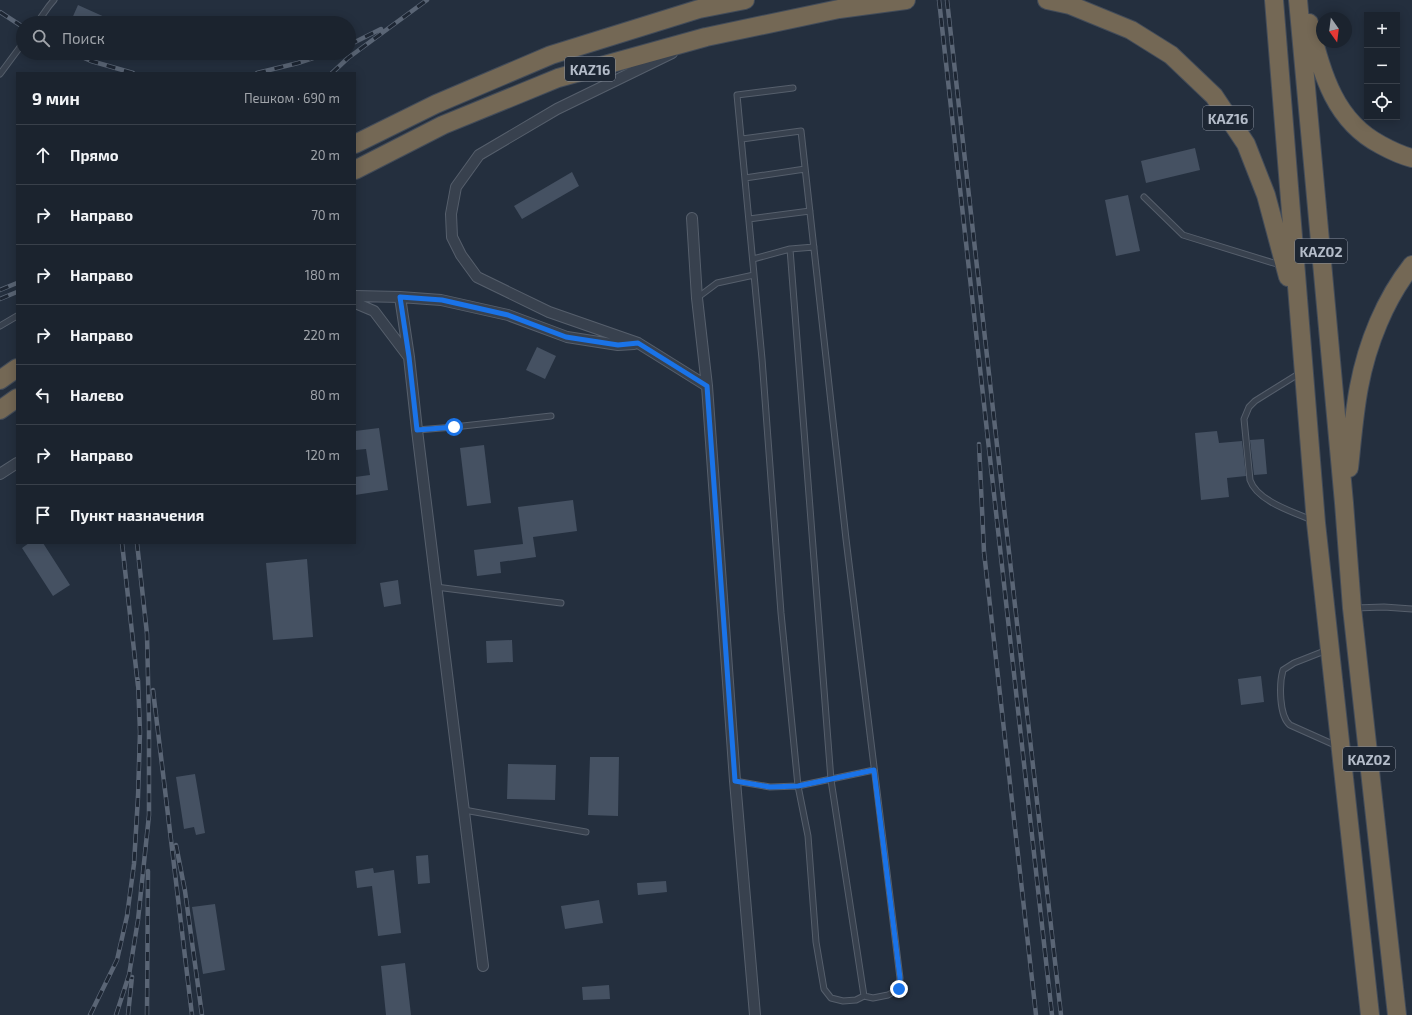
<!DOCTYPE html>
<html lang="ru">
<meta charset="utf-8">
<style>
body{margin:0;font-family:"Exo 2",sans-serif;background:#242b36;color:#f1f3f6}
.controls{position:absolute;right:12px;top:12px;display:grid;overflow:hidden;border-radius:0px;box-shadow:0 2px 10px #0003}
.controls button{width:36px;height:36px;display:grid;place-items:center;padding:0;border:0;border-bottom:1px solid #39404a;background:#1b232e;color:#f1f3f6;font:20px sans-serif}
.compass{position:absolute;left:1316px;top:12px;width:36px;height:36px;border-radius:50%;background:#1b232e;box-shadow:0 2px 10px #0003;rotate:166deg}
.stop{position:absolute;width:12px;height:12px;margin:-9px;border:3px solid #1a73e8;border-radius:50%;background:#fff}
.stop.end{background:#1a73e8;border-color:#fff;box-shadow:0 1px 4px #0008}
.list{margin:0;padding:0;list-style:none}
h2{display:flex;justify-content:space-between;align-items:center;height:52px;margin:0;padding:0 16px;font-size:17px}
h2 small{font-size:13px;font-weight:400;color:#a0a4aa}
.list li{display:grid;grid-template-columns:26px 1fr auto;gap:12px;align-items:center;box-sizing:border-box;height:60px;padding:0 16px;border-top:1px solid #39404a}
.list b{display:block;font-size:15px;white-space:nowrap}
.list em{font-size:13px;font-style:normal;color:#a0a4aa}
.icon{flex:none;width:22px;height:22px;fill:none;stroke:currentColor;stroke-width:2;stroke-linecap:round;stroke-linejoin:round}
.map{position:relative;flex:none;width:1412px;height:1015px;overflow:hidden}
.search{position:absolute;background:#1b232e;box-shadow:0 2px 10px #0003;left:16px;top:16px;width:340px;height:44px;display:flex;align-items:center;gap:10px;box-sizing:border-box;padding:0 14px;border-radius:22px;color:#a0a4aa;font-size:15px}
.panel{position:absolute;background:#1b232e;box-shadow:0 2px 10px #0003;left:16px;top:72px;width:340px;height:472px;border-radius:0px}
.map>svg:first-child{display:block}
.building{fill:#455162}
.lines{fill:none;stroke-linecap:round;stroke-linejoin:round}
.lane-casing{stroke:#565f6c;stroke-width:7}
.street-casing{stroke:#565f6c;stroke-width:12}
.highway-casing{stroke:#434c59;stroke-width:20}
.lane{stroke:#38414e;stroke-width:5}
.street{stroke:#38414e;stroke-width:10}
.highway{stroke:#746855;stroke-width:18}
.rail-casing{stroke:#5a6575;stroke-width:4.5}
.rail{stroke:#1d2633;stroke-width:3;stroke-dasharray:9;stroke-linecap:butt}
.route{stroke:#1a73e8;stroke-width:5}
.labels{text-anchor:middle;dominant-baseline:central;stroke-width:4;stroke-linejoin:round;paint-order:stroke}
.shield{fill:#1d2633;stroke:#878f9c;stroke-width:1}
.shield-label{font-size:14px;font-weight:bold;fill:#b4bcc9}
</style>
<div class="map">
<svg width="1412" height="1015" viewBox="0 0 1412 1015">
<rect width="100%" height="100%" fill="#242f3e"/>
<!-- building -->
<path class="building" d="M78,5l40,18h-48z
M1195,148l5,22 -54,13 -5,-22z
M572,172l7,14 -57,33 -8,-13z
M1128,195l12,56 -24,5 -11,-56z
M537,347l19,9 -11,23 -19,-9z
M379,428l9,62 -33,5v-18l15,-2 -4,-26 -11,1v-19z
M1217,431l2,12 23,-2 4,35 -19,2 2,19 -28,3 -6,-67z
M1264,439l3,35 -13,1 -4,-35z
M484,445l7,58 -24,3 -7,-58z
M573,500l4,31 -44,6 3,20 -36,5 1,11 -24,3 -3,-26 49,-6 -5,-37z
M29,543h14l27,42 -17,11 -31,-48z
M307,559l6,78 -40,3 -7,-77z
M398,580l3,24 -17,3 -4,-24z
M512,640l1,22 -26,1 -1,-22z
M1261,676l3,26 -23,3 -3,-26z
M590,757h29l-1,59 -30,-1z
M508,764l48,1 -1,35 -48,-1z
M195,774l10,59 -9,2 -2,-8 -10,2 -8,-52z
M428,855l2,28 -12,1 -2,-28z
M373,868l1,5 20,-3 7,63 -23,3 -6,-50 -15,2 -2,-17z
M666,881l1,11 -29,3 -1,-12z
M599,900l4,23 -38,6 -4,-23z
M215,904l10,66 -22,4 -11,-67z
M405,963l6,52h-25l-5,-49z
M609,985l1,14 -27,1 -1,-13z"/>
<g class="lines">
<defs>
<path id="lane" d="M37,23l12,-17 5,-6
M0,74l23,-31
M742,139l59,-8 45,408 54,439 -1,11 -11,6 -15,3 -9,-2 -8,4 -13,1 -12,-3 -7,-9 -8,-47 -8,-106 -10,-50 -17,-173 -19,-254 -25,-264 56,-7
M745,178l60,-9
M1144,197l39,38 97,30
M749,219l61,-8
M790,249l41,531 33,216
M753,259l37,-10 24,-2
M697,298l20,-15 37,-8
M0,326l17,-10
M1300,373l-45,28 -6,6 -5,12 6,61c7,21 43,32 62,40
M417,430l37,-3 97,-11
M436,587l125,16
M1355,608l29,-1 28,2
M1327,650l-33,13 -11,7c-4,14 -4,46 7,55l47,21
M735,781l35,6 28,-1 76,-16
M464,810l122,22"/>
<path id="street" d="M672,53l-115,56 -78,46 -23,32 -5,27 1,23 9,18 16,22 72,35 89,31 69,43
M692,218l5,80 10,88 28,395 20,234
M355,296l45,1 41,3 67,15 59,22 51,8 16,-1
M400,297l9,60 8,73 66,536
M355,303l19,8 34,45
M0,474l17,-11"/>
<path id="highway" d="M1047,0l23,5 61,25 40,25 43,41 32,48 20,51 22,82
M1274,0l42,523 54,492
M1298,0l46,503 8,105 45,407
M1309,23c13,49 24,97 72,122 11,6 19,10 31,13
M355,144l81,-40 115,-49 148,-46 46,-9
M355,170l88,-45 115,-47 148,-41 133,-28 67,-9
M0,380l17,-12
M0,410l17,-12
M1349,468c3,-27 5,-55 10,-81 8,-43 26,-88 53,-122"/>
</defs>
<!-- lane casing -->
<use href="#lane" class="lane-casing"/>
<!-- street casing -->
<use href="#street" class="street-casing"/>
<!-- highway casing -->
<use href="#highway" class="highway-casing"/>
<!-- lane -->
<use href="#lane" class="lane"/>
<!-- street -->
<use href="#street" class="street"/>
<!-- highway -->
<use href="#highway" class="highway"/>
<defs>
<path id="rail" d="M939,0l113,1015
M947,0l114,1015
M0,12l23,15
M349,45l32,-16
M73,53l18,8 42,12
M257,73l41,-10 30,-10
M332,73l16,-15 79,-58
M0,290l17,-7
M0,299l17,-7
M979,444l5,108 52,463
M122,543l16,143
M153,690l39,325
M176,845l9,46 17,124
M90,1015l27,-55 10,-44 7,-52 4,-67 2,-65 -2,-52
M116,1015l13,-40 9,-55 11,-105v-94l-2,-87 -10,-91
M128,1015l4,-38
M147,1015l1,-144"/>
</defs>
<!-- rail casing -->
<use href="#rail" class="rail-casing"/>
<!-- rail -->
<use href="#rail" class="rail"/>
</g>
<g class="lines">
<!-- route -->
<path class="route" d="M454,427l-37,3 -8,-73 -9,-60 42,3 66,15 58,22 52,8 20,-2 69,43 28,395 35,6 28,-1 76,-16 26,208 -1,11"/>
</g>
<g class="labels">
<!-- shield labels -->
<g class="shield">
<rect x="565" y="57" width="50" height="24" rx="3"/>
<rect x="1203" y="106" width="50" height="24" rx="3"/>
<rect x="1295" y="239" width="52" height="24" rx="3"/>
<rect x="1343" y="747" width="52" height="24" rx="3"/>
</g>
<g class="shield-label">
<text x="590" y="69">KAZ16</text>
<text x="1228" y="118">KAZ16</text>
<text x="1321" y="251">KАZ02</text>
<text x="1369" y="759">KАZ02</text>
</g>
</g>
</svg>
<div class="controls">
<button>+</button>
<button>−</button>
<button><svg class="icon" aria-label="locate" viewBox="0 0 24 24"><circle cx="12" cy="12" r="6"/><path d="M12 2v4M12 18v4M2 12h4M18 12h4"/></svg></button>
</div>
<svg class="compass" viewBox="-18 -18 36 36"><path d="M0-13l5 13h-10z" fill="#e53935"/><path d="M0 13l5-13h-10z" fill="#a0a4aa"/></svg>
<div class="stop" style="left:454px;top:427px"></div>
<div class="stop end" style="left:899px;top:989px"></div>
<div class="search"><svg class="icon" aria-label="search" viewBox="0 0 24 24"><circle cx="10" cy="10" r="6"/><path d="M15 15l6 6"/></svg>Поиск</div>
<section class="panel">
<h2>9 мин<small>Пешком · 690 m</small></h2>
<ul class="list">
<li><svg class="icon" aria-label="ahead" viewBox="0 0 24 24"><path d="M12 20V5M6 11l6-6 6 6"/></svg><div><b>Прямо</b></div><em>20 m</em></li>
<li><svg class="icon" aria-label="right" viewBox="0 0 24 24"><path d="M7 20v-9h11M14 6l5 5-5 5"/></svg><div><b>Направо</b></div><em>70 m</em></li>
<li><svg class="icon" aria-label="right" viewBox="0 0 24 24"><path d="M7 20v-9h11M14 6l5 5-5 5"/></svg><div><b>Направо</b></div><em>180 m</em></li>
<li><svg class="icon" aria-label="right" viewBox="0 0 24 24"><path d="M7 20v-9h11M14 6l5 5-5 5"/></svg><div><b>Направо</b></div><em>220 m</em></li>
<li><svg class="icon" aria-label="left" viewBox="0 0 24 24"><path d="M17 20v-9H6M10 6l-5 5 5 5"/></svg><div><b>Налево</b></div><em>80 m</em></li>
<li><svg class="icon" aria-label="right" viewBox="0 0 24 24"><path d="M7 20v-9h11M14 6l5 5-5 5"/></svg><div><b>Направо</b></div><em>120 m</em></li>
<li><svg class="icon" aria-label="arrive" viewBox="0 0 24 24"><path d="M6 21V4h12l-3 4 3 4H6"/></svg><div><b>Пункт назначения</b></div></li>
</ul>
</section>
</div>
